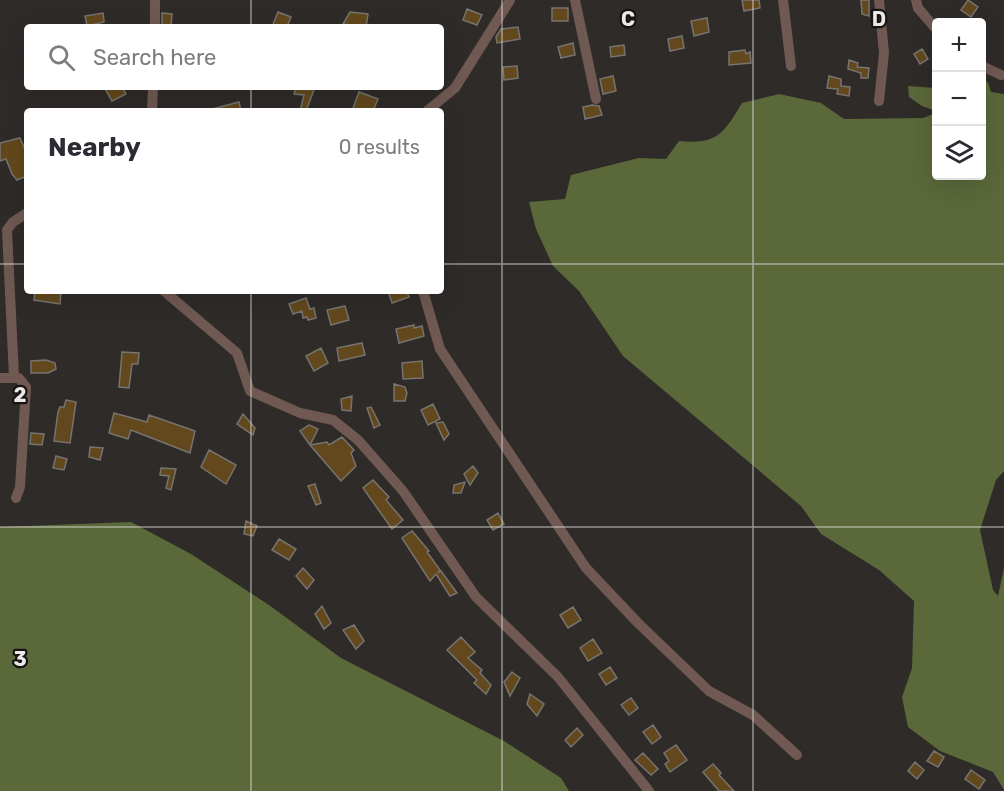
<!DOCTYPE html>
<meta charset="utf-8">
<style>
body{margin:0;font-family:Rubik,sans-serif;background:#f2f2f3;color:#2b2b33}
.controls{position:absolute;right:18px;top:18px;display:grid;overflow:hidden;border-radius:6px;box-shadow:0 6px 24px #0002}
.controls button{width:54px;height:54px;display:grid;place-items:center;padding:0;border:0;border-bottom:2px solid #e1e1e2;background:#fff;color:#2b2b33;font:30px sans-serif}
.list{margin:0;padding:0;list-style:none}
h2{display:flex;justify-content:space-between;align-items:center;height:78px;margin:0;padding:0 24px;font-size:26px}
h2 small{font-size:20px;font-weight:400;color:#7c7c81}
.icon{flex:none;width:33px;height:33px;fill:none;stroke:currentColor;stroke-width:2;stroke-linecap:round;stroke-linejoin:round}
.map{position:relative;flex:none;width:1004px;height:791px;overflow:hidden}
.search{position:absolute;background:#fff;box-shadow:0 6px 24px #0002;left:24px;top:24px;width:420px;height:66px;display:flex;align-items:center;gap:15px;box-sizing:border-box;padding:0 21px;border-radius:6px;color:#7c7c81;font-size:22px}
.panel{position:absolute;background:#fff;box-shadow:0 6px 24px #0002;left:24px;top:108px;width:420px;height:186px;border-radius:6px}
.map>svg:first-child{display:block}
.forest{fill:#5a683a}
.building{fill:#62481c;stroke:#767470;stroke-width:1.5}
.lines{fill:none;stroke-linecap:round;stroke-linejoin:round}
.minor{stroke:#6f5952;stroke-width:10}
.grid{fill:none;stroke:#ebe8e7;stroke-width:1.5;stroke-opacity:0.55}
.grid-label{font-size:20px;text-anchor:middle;font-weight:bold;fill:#ebe8e7;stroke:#161413;stroke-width:4.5;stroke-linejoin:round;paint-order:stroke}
</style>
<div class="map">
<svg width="1004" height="791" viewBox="0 0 1004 791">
<rect width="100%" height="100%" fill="#2f2b29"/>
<!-- forest -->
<path class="forest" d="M982,82h6l3,10 13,2v377l-8,9 -16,50 13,60 5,6 6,-28v222l-11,-18 -53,-21 -32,-24 -6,-30 10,-29 2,-67 -35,-31 -58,-36 -20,-28 -178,-150 -44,-65 -26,-25 -17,-37 -7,-27 36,-3 6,-24 68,-17 27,1 13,-18c38,4 45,-8 63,-38l37,-9 42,9 23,16 79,-1 13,-5v63h46z
M908,86l28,2v23l-14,-5 -13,-9z
M131,522l60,32 78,51 72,53 163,83 57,37 8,13h-569v-264z"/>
<!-- building -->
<path class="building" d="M742,0h17l1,8 -16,3z
M861,0h8v16l-7,-2z
M968,0l10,7 -7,10 -10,-7z
M552,8h16v13h-16z
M467,9l15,6 -5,10 -14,-5z
M278,12l13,5 -4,10h-15z
M350,12l18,2 -2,13 -23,-3z
M103,13l1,9 -17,4 -2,-10z
M162,13l10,1 -1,13h-9z
M707,18l2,14 -15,4 -3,-15z
M518,27l2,12 -23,4 -1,-6 5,-8z
M682,36l2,12 -14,3 -2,-12z
M573,43l2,12 -14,3 -3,-11z
M624,45l1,10 -14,2 -1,-10z
M922,49l6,10 -8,5 -6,-10z
M745,50l1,4 4,-2 1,11 -22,2v-13z
M849,60l9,3 -1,4 12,1 -1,10h-7v-5l-13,-4z
M517,66l1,12 -14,2 -1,-13z
M613,76l3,15 -13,3 -3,-15z
M829,76l12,3v7l9,1 -1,9 -12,-2 1,-5 -11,-1z
M104,87h18l4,7 -14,7z
M296,87h19l-9,24h-6l4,-16 -10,-1z
M359,92l19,7 -5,12h-21z
M239,102l2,9h-29v-2z
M592,105l7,1 3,9 -17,4 -2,-12z
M20,138l7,16v22l-10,4 -5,-6 -6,-15 -6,2v-18z
M35,291h26l-1,13 -26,-4z
M388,291h19l2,6 -17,6z
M306,298l4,11 4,-1 2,10 -8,2 -1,-3 -4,1 -1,-7 -9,3 -4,-10z
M345,306l4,14 -18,5 -4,-15z
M414,325v3l8,-2 2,10 -25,7 -3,-14z
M362,343l3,12 -26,6 -2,-13z
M321,348l7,15 -14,8 -8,-15z
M122,352l17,1 -1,11h-6l-3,24 -10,-1z
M46,360l9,3 1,6 -8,4h-17v-12z
M422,361l1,17 -20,1 -1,-16z
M394,384l11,3 2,6 -2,8h-11z
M352,396l-1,15 -9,-1 -1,-11z
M66,400l10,2 -6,41 -16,-2 4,-29 2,-5h4z
M433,404l7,15 -12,6 -7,-15z
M371,407l9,18 -6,3 -7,-20z
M114,413l33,9 2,-7 46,16 -5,22 -59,-23 -3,9 -19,-6z
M243,414l12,14 -2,7 -16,-11z
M443,422l6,12 -5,6 -8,-17z
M309,425l9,4 -8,16 -10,-14z
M31,433l13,1 -2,11 -12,-1z
M342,437l12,13 -3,3 5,13 -15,15 -31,-36 17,-3 2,3z
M90,447l13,1 -3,12 -11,-3z
M209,450l27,15 -10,19 -25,-17z
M56,456l11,3 -3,11 -11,-2z
M473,466l5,7 -8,12 -6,-11z
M161,468l15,1 -5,21 -5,-2 3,-12 -9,-1z
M373,480l16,17 -3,3 17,20 -11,9 -29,-41z
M465,482l-4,11h-8l1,-8z
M315,484l6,19 -5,2 -8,-19z
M498,513l6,11 -11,6 -6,-10z
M246,521l11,5 -4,10 -9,-2z
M412,531l17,20 -2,1 13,18 -2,3 3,-2 16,22 -7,3 -14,-22 -6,7 -28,-43z
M279,539l17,10 -7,11 -17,-10z
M303,568l11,12 -7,9 -11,-13z
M322,606l9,17 -7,6 -9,-15z
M573,607l8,13 -13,8 -8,-13z
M354,625l10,16 -8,8 -13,-19z
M461,637l14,15 -7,6 14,12 -2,3 11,12 -5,9 -12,-11 3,-3 -30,-30z
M593,639l9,14 -14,8 -8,-13z
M610,667l7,11 -11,7 -7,-11z
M512,672l8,6 -10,18 -6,-14z
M530,694l14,10 -7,12 -10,-12z
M631,698l7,10 -9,7 -8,-10z
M653,725l8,12 -9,7 -9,-12z
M577,728l6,7 -12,12 -6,-7z
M676,745l11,15 -17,12 -5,-8 4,-3 -5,-8z
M934,751l10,6 -6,10 -11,-6z
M643,753l15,16 -7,6 -16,-15z
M915,762l9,8 -7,9 -9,-8z
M713,764l8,9 -2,2 15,16h-15l-16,-19z
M971,770l14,10 -6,9 -14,-10z"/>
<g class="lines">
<!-- minor -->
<path class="minor" d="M575,0l21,99
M783,0l8,66
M879,0l5,53 -5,48
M916,0l2,8 18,21
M155,27v-27
M982,66l19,9
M152,111l1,-24
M427,111l28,-23 55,-88
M164,291l73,62 13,38 50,22 33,7 25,20 45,51 73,106 82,80 91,114
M423,291l17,58 146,219 52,55 71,68 44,24 44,40
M14,377l-7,-147 6,-8 14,-9
M0,378h19l7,9 -6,100 -4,11"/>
</g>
<!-- grid -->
<path class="grid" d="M251,0v27M502,0v791M753,0v791M251,87v24M0,264h27M441,264h563M251,291v500M0,527h1004"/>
<g class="grid-label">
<text x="628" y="26">C</text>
<text x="879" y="26">D</text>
<text x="20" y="402">2</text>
<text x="20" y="666">3</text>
</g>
</svg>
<div class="controls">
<button>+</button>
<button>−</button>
<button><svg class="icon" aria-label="layers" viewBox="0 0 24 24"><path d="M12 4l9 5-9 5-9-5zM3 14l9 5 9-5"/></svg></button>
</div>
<div class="search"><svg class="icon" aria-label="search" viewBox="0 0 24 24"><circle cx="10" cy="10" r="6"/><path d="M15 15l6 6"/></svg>Search here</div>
<section class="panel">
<h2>Nearby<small>0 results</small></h2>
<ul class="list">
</ul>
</section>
</div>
